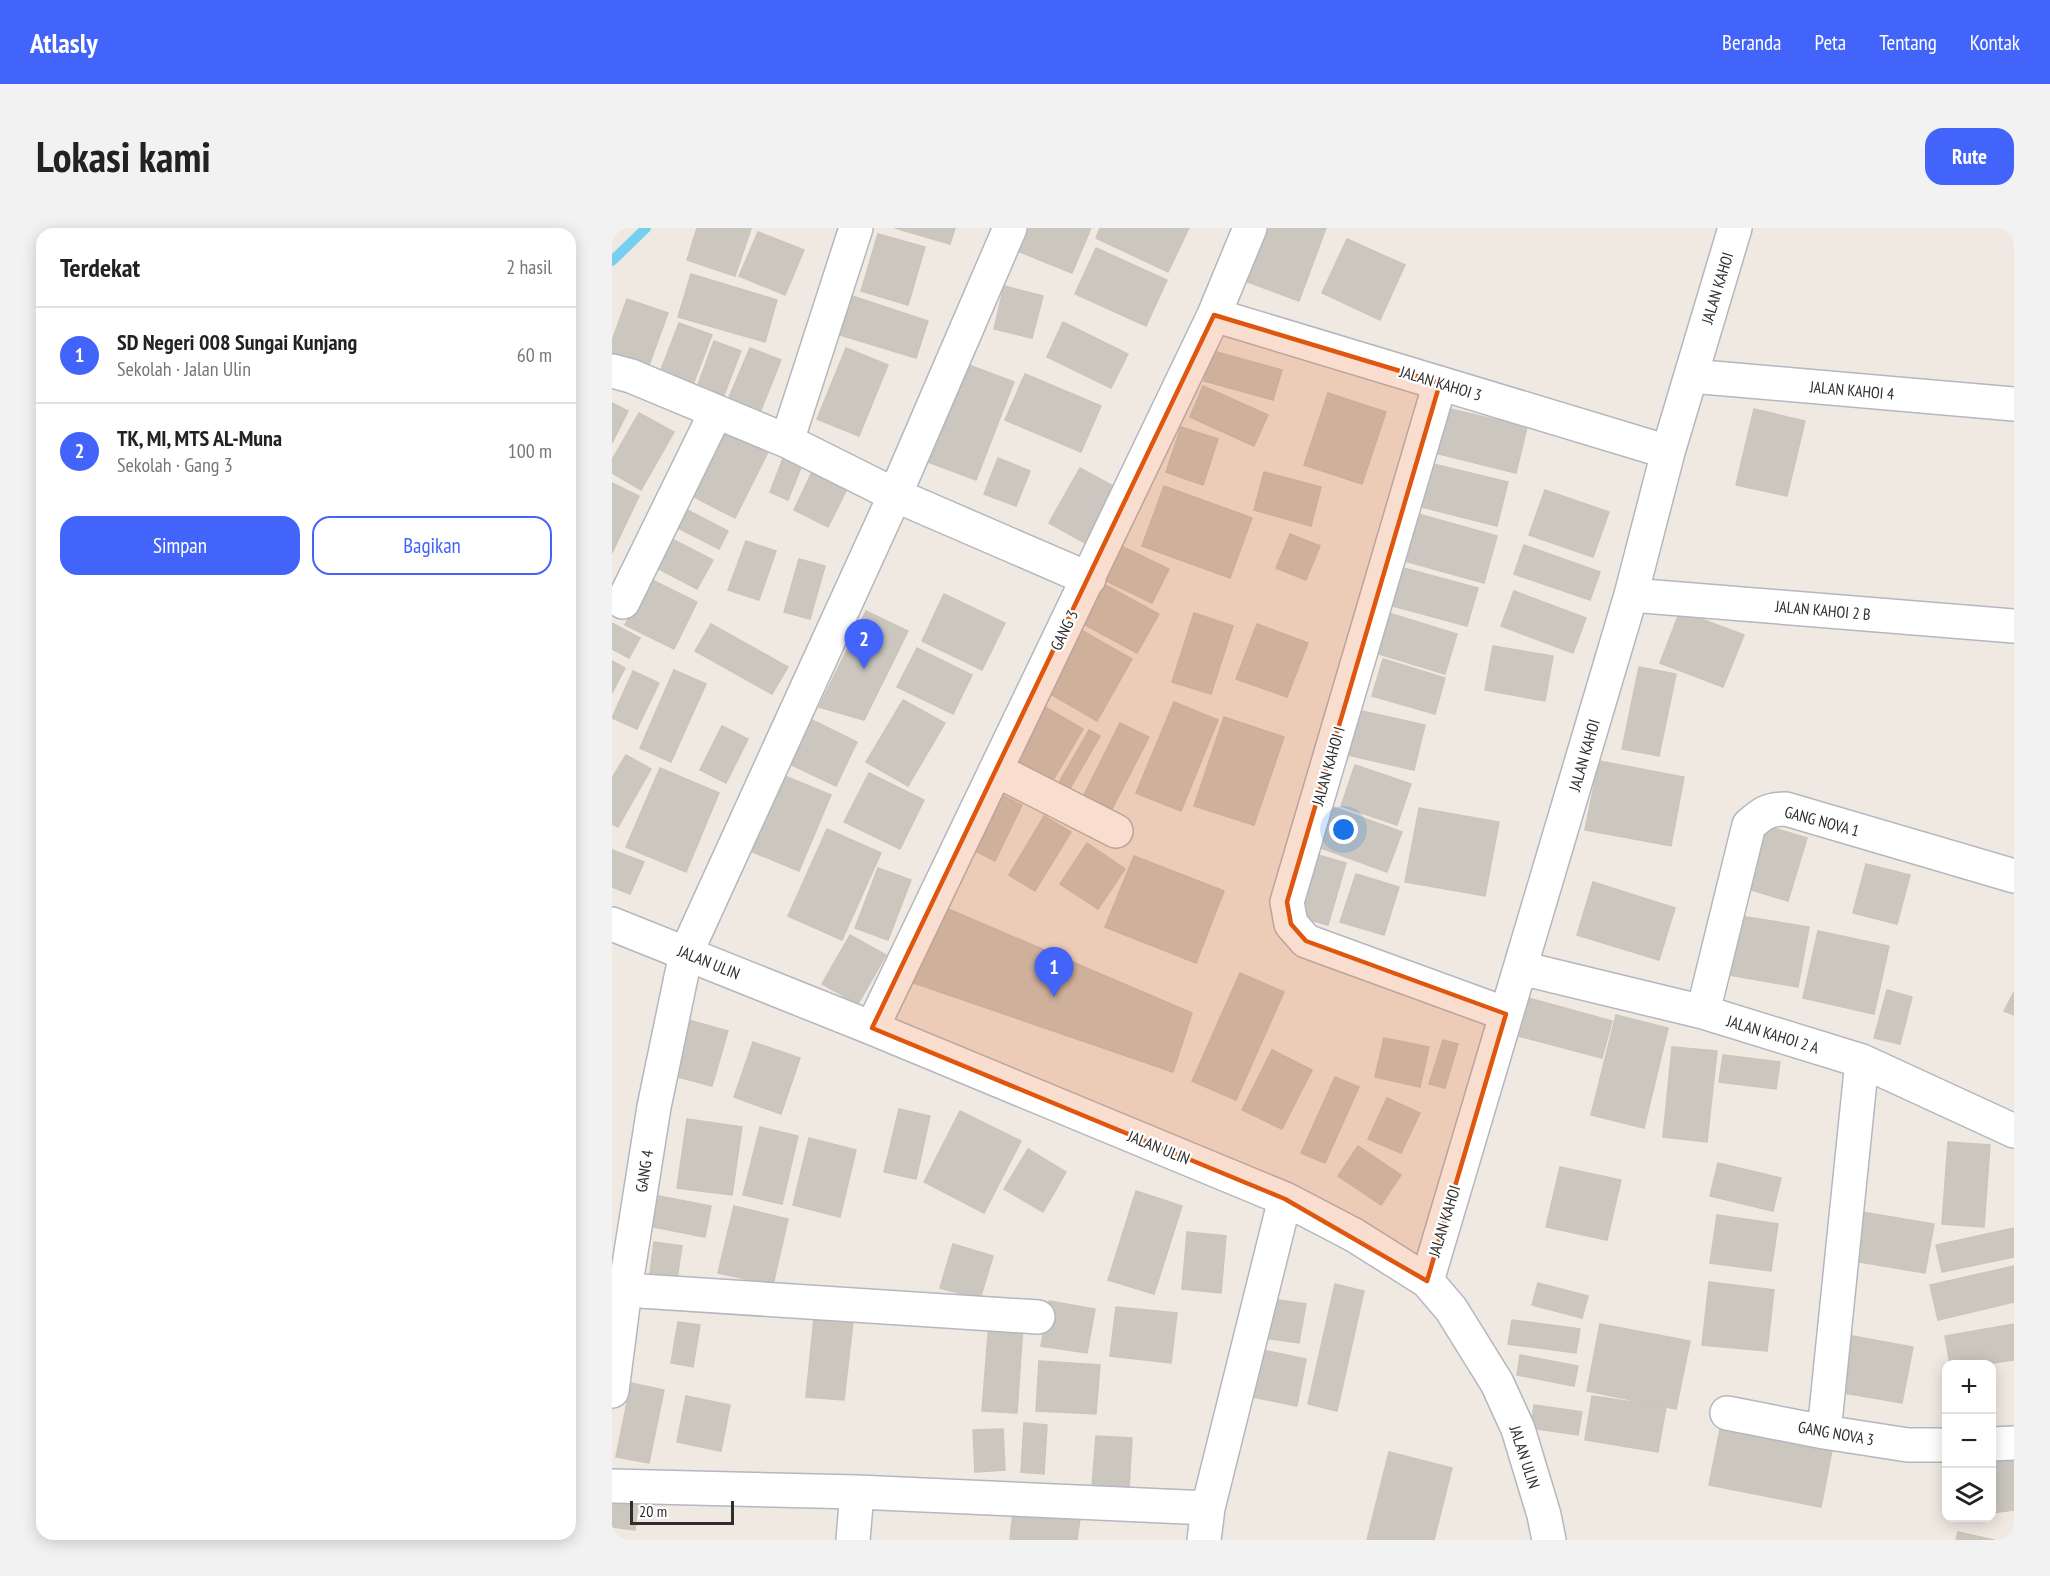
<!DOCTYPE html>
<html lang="id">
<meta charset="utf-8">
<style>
body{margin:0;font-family:"PT Sans Narrow",sans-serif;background:#f2f2f2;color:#222}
.controls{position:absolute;right:18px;bottom:18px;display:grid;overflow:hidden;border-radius:12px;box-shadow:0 3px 15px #0003}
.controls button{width:54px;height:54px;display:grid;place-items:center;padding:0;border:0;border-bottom:2px solid #e0e0e0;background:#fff;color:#222;font:30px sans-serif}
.scale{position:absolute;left:18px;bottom:15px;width:104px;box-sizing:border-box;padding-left:6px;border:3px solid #2e2e2e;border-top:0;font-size:16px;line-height:21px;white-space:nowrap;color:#2e2e2e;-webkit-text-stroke:4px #fff;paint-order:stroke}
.you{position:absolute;left:732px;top:602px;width:21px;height:21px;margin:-15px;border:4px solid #fff;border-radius:50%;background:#1a73e8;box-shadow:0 0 0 9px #1a73e833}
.badge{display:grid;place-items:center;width:39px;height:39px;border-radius:50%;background:#4264fb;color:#fff;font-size:20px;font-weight:700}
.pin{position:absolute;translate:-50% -50px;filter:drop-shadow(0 2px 3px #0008)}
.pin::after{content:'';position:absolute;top:32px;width:21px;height:18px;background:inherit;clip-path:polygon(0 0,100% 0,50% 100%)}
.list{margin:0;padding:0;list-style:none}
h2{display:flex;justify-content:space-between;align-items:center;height:78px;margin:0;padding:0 24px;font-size:26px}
h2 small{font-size:20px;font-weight:400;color:#767676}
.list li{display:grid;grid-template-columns:39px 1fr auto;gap:18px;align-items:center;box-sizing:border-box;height:96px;padding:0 24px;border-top:2px solid #e0e0e0}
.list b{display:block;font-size:22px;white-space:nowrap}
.list p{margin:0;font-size:20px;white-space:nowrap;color:#767676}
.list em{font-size:20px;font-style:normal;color:#767676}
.actions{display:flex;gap:12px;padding:18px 24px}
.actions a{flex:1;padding:14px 0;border:2px solid #4264fb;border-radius:18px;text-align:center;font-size:21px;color:#4264fb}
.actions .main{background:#4264fb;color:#fff}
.icon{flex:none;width:33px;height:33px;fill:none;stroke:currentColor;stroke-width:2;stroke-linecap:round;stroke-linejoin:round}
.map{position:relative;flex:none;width:1402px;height:1312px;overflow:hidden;border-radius:18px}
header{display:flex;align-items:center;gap:36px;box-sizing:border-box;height:84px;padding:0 30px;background:#4264fb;color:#fff}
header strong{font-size:28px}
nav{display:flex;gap:33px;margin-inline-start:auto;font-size:21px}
.intro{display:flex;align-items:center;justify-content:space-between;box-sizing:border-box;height:144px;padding:0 36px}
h1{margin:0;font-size:42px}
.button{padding:15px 27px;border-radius:18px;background:#4264fb;color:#fff;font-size:21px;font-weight:700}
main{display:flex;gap:36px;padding:0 36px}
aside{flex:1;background:#fff;border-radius:18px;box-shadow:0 3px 15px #0003}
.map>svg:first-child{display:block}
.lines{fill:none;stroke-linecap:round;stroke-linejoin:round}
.stream{stroke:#75cff0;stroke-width:10}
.building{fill:#cbc7bf;stroke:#cbc5ba;stroke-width:1.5}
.minor-casing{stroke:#b4b7c1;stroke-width:36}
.minor{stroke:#fff;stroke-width:33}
.marked{fill:#df570e;fill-opacity:0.2;stroke:#df570e;stroke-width:4.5;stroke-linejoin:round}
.labels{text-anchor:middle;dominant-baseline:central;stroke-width:4.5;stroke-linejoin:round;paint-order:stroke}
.street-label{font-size:16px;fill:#2e2e2e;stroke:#fff}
</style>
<header>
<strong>Atlasly</strong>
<nav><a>Beranda</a><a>Peta</a><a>Tentang</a><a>Kontak</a></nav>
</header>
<div class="intro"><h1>Lokasi kami</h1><a class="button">Rute</a></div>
<main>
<aside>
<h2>Terdekat<small>2 hasil</small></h2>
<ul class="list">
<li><span class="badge">1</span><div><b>SD Negeri 008 Sungai Kunjang</b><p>Sekolah · Jalan Ulin</p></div><em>60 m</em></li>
<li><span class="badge">2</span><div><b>TK, MI, MTS AL-Muna</b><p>Sekolah · Gang 3</p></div><em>100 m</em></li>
</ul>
<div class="actions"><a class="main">Simpan</a><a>Bagikan</a></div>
</aside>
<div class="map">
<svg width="1402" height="1312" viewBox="0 0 1402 1312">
<rect width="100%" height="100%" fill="#efe9e1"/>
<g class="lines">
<!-- stream -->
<path class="stream" d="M0,33l34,-33"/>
</g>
<!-- building -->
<path class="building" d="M85,0l54,1 -16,47 -48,-16z
M283,0h60l-5,16z
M406,0h73l-19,45 -62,-25z
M488,0h89l-21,44 -72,-34z
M643,0h71l-27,73 -62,-23z
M146,4l46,18 -19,45 -46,-19z
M266,6l47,13 -17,58 -47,-14z
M735,11l58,26 -25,55 -58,-27z
M484,20l71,32 -21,46 -71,-32z
M79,46l86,26 -12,42 -87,-25z
M392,58l39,10 -11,42 -38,-9z
M240,68l76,25 -12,37 -76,-23z
M15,71l41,14 -23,63 -33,-11v-24z
M451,94l65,32 -17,34 -64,-31z
M67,95l33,12 -20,52 -33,-12z
M102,113l27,10 -19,49 -26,-10z
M138,120l31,12 -22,55 -32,-13z
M234,120l42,17 -29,71 -42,-17z
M601,123l69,19 -9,30 -69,-19z
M349,134l53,20 -38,98 -53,-20z
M413,146l76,32 -20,46 -76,-32z
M591,158l65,29 -14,31 -64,-29z
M716,165l58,19 -24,72 -58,-19z
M0,175l16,8 -16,32z
M830,179l85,20 -11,46 -85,-21z
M1142,181l51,12 -18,75 -51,-11z
M27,185l35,19 -33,58 -29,-17v-13z
M569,199l37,12 -15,46 -37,-13z
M107,200l49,24 -33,66 -49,-25z
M175,220l19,7 -18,45 -18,-8z
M386,230l32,13 -14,35 -32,-12z
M813,234l83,20 -11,44 -83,-21z
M468,240l44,24 -32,55 -43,-24z
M200,244l35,17 -19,38 -34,-17z
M652,244l57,15 -10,39 -57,-16z
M0,255l27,13 -27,57z
M552,258l88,32 -22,60 -88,-32z
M933,262l64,22 -16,45 -64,-22z
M66,277l50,26 -9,18 -51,-26z
M803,285l82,23 -13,47 -83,-23z
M678,306l30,12 -14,34 -30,-12z
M58,310l43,22 -16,29 -42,-22z
M134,313l30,10 -17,49 -31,-10z
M507,317l50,24 -17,34 -50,-24z
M912,317l76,27 -10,28 -76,-26z
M187,331l26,7 -15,53 -26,-7z
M788,339l78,21 -11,38 -78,-21z
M36,350l49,24 -23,47 -49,-24z
M486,353l61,33 -22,39 -61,-33z
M902,363l72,27 -13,35 -72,-27z
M332,366l61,29 -23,47 -60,-29z
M767,382l78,24 -12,40 -79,-24z
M254,383l42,20 -44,89 -45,-13z
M1068,383l64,24 -21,52 -63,-24z
M582,385l39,13 -22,68 -39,-12z
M0,395l28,15 -11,20 -17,-9z
M99,396l77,43 -16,27 -77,-43z
M645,396l51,19 -21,54 -51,-18z
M462,398l58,33 -35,62 -57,-33z
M881,418l60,10 -8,45 -60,-11z
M305,420l55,27 -19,39 -56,-27z
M771,431l62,19 -10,36 -63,-18z
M0,433l13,7 -13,25z
M1027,439l37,7 -17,82 -37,-7z
M62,442l32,14 -35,78 -31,-14z
M21,443l26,12 -22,46 -25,-11z
M291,472l42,23 -37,63 -42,-24z
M562,474l44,18 -37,91 -45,-18z
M428,476l43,25 -31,53 -43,-24z
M741,481l72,16 -11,45 -71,-16z
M186,485l59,29 -21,44 -59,-28z
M612,489l60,20 -30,88 -60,-19z
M508,495l29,14 -37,72 -28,-14z
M110,498l26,13 -22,44 -26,-13z
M477,502l11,6 -36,63 -11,-6z
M14,527l25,14 -33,58 -6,-3v-46z
M987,533l85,16 -13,69 -86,-16z
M743,537l56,19 -14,41 -56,-19z
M48,540l59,25 -33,79 -60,-25z
M163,544l56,23 -32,76 -56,-23z
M257,545l55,27 -24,49 -56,-27z
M384,564l26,13 -27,56 -26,-13z
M713,576l77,28 -15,40 -77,-28z
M807,580l80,14 -14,74 -80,-14z
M432,588l27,16 -36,59 -26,-16z
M1155,598l40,12 -19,63 -40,-12z
M215,601l54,24 -39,87 -54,-24z
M475,615l38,26 -27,40 -38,-25z
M0,622l32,12 -14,32 -18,-7z
M706,627l28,8 -18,62 -29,-8z
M522,628l90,35 -28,72 -91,-36z
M1254,636l44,11 -13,49 -44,-11z
M266,640l33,12 -23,60 -33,-12z
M744,646l43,13 -15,48 -44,-13z
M981,654l82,26 -16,52 -82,-25z
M327,677l253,108 -19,59 -265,-91z
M1122,687l75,12 -11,60 -75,-13z
M1206,703l71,15 -15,68 -71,-16z
M238,707l36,20 -28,49 -36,-20z
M628,745l44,19 -48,108 -44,-19z
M1275,762l25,7 -12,47 -26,-6z
M1402,764v23l-10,-4z
M906,767l94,26 -10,37 -95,-25z
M1004,787l52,13 -24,100 -53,-13z
M66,789l50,14 -16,55 -49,-13z
M772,810l45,9 -9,40 -45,-10z
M831,812l15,4 -13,44 -16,-4z
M141,814l47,16 -19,56 -47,-17z
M1060,819l45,4 -10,91 -44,-5z
M660,822l40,20 -30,59 -40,-19z
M1111,827l57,7 -4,27 -57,-7z
M723,849l24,10 -34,76 -24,-10z
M775,870l33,15 -19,40 -33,-14z
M287,881l31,7 -14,63 -32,-7z
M348,883l61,30 -37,72 -60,-31z
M75,891l55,8 -10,68 -55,-7z
M148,899l38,9 -16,68 -39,-9z
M197,910l47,12 -16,67 -47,-12z
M1336,914l42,3 -6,82 -42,-3z
M746,918l43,29 -20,30 -43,-29z
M416,921l38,23 -23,40 -39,-23z
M1106,935l63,15 -8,33 -63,-15z
M948,939l61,13 -14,60 -61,-13z
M524,963l46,15 -28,88 -46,-14z
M47,968l52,10 -6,31 -52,-10z
M122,978l54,13 -15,66 -55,-12z
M1244,983l78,13 -9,49 -78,-13z
M1105,987l61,9 -7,47 -61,-8z
M1402,1000v29l-72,15 -6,-27z
M575,1004l39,4 -5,57 -39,-4z
M42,1014l28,4 -6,39 -27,-4z
M341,1016l40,12 -13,43 -40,-11z
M1402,1038v36l-76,18 -8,-35z
M1097,1054l65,8 -7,61 -65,-6z
M926,1055l50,13 -6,22 -50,-13z
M723,1056l29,7 -27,120 -29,-7z
M652,1070l42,6 -7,39 -42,-6z
M437,1073l46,8 -8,44 -46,-7z
M504,1079l61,6 -6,50 -61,-7z
M202,1090l39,4 -9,78 -38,-3z
M900,1092l68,9 -4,24 -68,-9z
M66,1094l22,3 -7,42 -22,-4z
M377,1094l34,3 -6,88 -35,-2z
M988,1096l90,17 -14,68 -89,-18z
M1402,1096v36l-29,4h-35l-5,-28z
M1235,1107l66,12 -11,56 -65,-11z
M641,1120l53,11 -9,47 -54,-11z
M908,1127l58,11 -4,20 -57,-11z
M427,1133l61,4 -4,49 -60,-3z
M19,1155l33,7 -15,73 -33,-6z
M74,1168l44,9 -9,46 -44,-9z
M980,1168l74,11 -8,45 -73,-12z
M922,1177l48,7 -4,23 -47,-7z
M1110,1191l112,21 -13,67 -112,-22z
M412,1195l23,2 -3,49 -23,-2z
M391,1201l2,41 -30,2 -2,-42z
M484,1208l36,2 -3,51 -37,-2z
M1402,1223v59l-22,3v-59z
M777,1224l63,16 -18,72h-67z
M0,1265l27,3 -4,34 -23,-3z
M401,1283l67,8 -3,21h-67z
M1346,1304l36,8h-38z"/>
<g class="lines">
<defs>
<path id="minor" d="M602,87l454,137
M0,143l19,5 156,65 108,54 194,84
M1079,148l323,28
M828,155l-153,519 4,22 15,17 200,73
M175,213l69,-213
M1019,367l383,31
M11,374l93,-190
M384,542l120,61
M0,696l260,104 413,171 69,36 73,46 24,28 46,74 21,46 26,86 5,25
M909,740l182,44 159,49 152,70
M1091,784l46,-187c14,-12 19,-16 37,-16l228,67
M260,800l342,-713 36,-87
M815,1053l204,-686 37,-143 67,-224
M13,1062l413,27
M0,1163l13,-101 29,-183 32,-154 209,-458 115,-267
M1115,1185l97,19 84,13h38
M1212,1204l38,-371
M1380,1216l22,-1
M0,1258l245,6 351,16
M241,1312l4,-48
M592,1312l4,-32 77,-309"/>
</defs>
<!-- minor casing -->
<use href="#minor" class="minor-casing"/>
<!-- minor -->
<use href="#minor" class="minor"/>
</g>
<!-- marked area -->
<path class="marked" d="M602,87l226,68 -153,519 4,22 15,17 200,73 -79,267 -142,-82 -413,-171z"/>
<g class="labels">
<!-- street labels -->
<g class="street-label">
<text transform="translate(1105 60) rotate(-73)">JALAN KAHOI</text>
<text transform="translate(829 155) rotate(17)">JALAN KAHOI 3</text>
<text transform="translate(1240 162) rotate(5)">JALAN KAHOI 4</text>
<text transform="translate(1211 382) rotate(5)">JALAN KAHOI 2 B</text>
<text transform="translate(452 402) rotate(-64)">GANG 3</text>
<text transform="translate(972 527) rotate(-74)">JALAN KAHOI</text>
<text transform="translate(716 538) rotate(-74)">JALAN KAHOI I</text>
<text transform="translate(1210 593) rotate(15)">GANG NOVA 1</text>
<text transform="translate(97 734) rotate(22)">JALAN ULIN</text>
<text transform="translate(1161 806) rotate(17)">JALAN KAHOI 2 A</text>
<text transform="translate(547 919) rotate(22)">JALAN ULIN</text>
<text transform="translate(32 943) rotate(-81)">GANG 4</text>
<text transform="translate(832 993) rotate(-73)">JALAN KAHOI</text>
<text transform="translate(1224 1205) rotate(10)">GANG NOVA 3</text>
<text transform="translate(913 1229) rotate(72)">JALAN ULIN</text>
</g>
</g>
</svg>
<div class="controls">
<button>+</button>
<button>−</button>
<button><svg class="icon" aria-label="layers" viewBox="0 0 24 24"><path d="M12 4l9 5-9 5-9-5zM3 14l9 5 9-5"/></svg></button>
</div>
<div class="scale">20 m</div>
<div class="you"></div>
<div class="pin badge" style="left:442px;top:769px">1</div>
<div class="pin badge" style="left:252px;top:441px">2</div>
</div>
</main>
